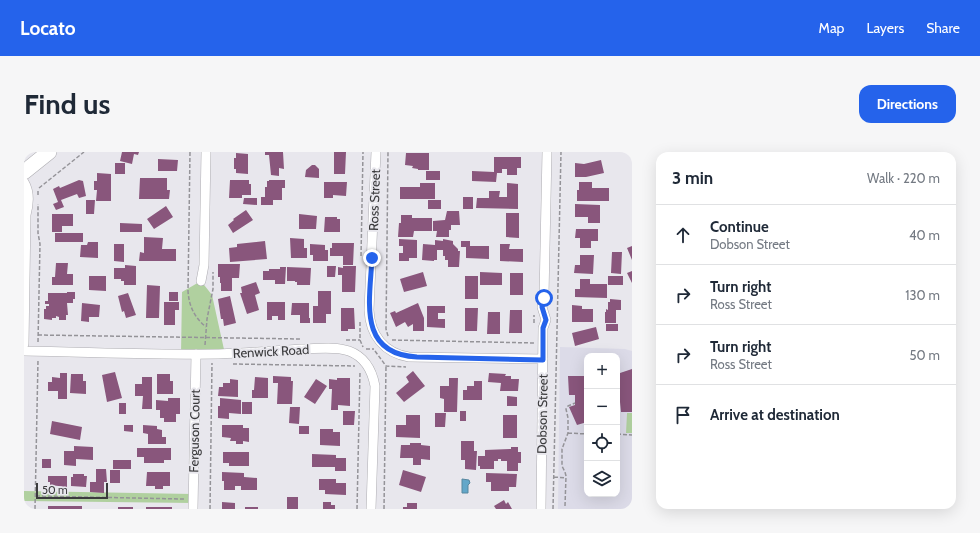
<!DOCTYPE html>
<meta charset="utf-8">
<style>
body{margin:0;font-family:Cabin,sans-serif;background:#f6f6f7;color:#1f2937}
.controls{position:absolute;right:12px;bottom:12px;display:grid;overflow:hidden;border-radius:8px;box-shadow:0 4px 16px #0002}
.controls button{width:36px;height:36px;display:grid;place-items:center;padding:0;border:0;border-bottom:1px solid #e0e1e3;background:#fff;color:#1f2937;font:20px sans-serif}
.scale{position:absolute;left:12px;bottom:10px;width:72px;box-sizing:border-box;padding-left:4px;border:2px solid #3b3b3d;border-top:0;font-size:11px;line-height:14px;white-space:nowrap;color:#3b3b3d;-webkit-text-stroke:3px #e8e7ed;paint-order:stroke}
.stop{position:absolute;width:12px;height:12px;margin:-9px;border:3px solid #2563eb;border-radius:50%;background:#fff}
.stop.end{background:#2563eb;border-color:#fff;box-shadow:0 1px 4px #0008}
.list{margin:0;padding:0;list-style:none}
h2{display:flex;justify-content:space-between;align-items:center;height:52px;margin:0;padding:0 16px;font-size:17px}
h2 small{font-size:13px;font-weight:400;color:#747a83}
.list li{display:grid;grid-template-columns:26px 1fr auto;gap:12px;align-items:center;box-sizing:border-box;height:60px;padding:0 16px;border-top:1px solid #e0e1e3}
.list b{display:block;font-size:15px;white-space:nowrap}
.list p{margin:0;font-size:13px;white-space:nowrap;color:#747a83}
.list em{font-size:13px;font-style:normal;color:#747a83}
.icon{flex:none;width:22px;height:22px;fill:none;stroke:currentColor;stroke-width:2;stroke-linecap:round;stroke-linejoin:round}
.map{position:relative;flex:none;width:608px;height:357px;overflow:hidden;border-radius:12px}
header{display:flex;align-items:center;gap:24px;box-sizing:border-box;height:56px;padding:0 20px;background:#2563eb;color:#fff}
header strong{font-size:19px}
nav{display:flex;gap:22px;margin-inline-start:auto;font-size:14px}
.intro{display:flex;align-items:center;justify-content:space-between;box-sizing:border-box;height:96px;padding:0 24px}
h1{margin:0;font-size:28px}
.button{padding:10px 18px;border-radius:12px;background:#2563eb;color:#fff;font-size:14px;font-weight:700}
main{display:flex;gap:24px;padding:0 24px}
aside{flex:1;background:#fff;border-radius:12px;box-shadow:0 4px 16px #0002}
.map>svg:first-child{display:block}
.built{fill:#dcdbe8;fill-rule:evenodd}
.green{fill:#b0d09f}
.water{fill:#63a7c9;stroke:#57879f}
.building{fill:#89567c}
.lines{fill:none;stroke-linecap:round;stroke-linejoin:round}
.street-casing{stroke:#aeadb2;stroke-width:10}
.primary-casing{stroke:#aeadb2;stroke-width:16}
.path{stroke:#949398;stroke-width:1.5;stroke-dasharray:4 2;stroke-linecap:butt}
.street{stroke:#fff;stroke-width:9}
.primary{stroke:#fff;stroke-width:15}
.route{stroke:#2563eb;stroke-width:5}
.labels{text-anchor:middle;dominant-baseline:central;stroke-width:4;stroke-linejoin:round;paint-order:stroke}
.street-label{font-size:13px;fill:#3b3b3d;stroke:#e8e7ed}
</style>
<header>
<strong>Locato</strong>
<nav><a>Map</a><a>Layers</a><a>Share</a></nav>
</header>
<div class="intro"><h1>Find us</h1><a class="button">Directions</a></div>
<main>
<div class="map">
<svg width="608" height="357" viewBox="0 0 608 357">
<rect width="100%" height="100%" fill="#e8e7ed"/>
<!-- built -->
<path class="built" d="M536,195l65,2 7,2v158h-74zM563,204h30v138h-30z"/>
<!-- green -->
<path class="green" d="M177,129l11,14 13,59h-44l1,-62z
M603,261h5v20h-6z
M0,339l169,3v9l-169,-2z"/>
<!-- water -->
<path class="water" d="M438,327l7,1 1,3 -2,2v8h-6z"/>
<!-- building -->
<path class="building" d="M98,0h17l-1,3 -4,-1 -2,10 -12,-3z
M241,0h18l1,17 -5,-1v8l-8,-1 -2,-20h-4z
M310,0h12l-1,22h-11z
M212,1l12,1v20l-12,-1v-4h-2v-11h2z
M382,1h23v17h-11v-1l-6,-1 1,-2 -8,-1z
M470,5h27v11h-4v7h-10v-6h-5v4h-5l-1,9 -24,-1v-10l22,1z
M134,7l20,1 -1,11h-19z
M577,8l3,13 -18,4h-11v-14l9,1z
M91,11h10v11h-10z
M288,13h3l4,4v9l-14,-1 1,-7z
M402,19h14v9h-14z
M73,21l14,1v27h-15l1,-11h-3v-9h3z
M116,26h27v12h3l-1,9h-30z
M55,28l4,1 3,15 -7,2 -2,-4 -16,6 3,7 -8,3 -3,-6 5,-2 -5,-13 6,-3 1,2z
M206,28h19v4h2v11h-9v3h-13z
M245,28h16v8h-3v12h-9v5h-12v-8h4v-10h2v-6h2z
M300,30h23l-1,14 -13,-1v3h-9z
M555,30h13v6h17v13h-32v-11h2z
M396,31h15v16h-35v-12h20z
M483,31l11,1v25l-42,-1 1,-10h12v-7h11l-1,6h8z
M439,45h10v12h-10z
M220,46h13v7l-14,-1z
M62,48h9l-1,14h-8z
M404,48h13v9h-13z
M551,52l25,1v18h-12v-6h-13z
M142,54l7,11 -19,12 -7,-10z
M222,58l7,10 -20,13 -5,-8 6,-5 -1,-1z
M423,59h12l1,14h-9v5h-2v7h-13l1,-6h-4v-10l12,-1z
M482,61h13v25l-13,-1z
M28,62h21v12h-11v6h-10z
M275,62l18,2 -1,13h-17z
M377,63h11v3h20v13h-18l-1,6h-15l1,-14h2z
M301,65h12v2h3v13h-16z
M96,71l22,1v8h-22z
M552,77h22v12h-7v7h-11v-10h-5z
M31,81h28v9h-28z
M120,85l19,1 -1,11h14v12h-37l1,-9 4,1z
M266,86l14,1v9h3v10h-16z
M375,87l18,1v18h-8v3h-10v-8h4v-7h-4z
M419,87l10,2v3l5,5v2h2l-1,16h-11v-7h-3v-4h-2v-6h-6v10h-3v1l-12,-1 1,-16 12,1v-5l8,1z
M241,89l2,18 -37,3 -1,-14 8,-1v-3z
M437,89h9v5h19v13l-23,-1v-11h-5z
M64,90h10v16l-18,-1 1,-12h6z
M308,91h22l-1,22h-10v-9h-13v-8h2z
M90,92h10v18l-10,-1z
M286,92l15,1v5h3v11h-15v-6h-3z
M476,92h10l-1,5h14v13l-23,-1z
M608,94v14l-5,-12z
M588,100h10l-1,22 -10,-1z
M556,103h14l-1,19 -19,-1 1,-8h5z
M32,111h12l-1,11h6v11h-21v-8h3z
M194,112h22l-1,14h-7v13h-11v-8h-1v-6h-2z
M101,113l11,1v19h-12v-4h-3v-2h-7v-11h11z
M303,114h9l-1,11h-8z
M319,114h13l-1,26h-13v-17h-4v-8l5,1z
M256,115h6l-1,17h-10v-4h-12v-9h6v-2h11z
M263,115l24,1 -1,17h-13v-3h-2v-1h-8z
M608,119v12l-5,-10z
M399,120l4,14 -23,6 -4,-13z
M456,120l22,1v12h-22z
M486,121h13v22h-13z
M65,124h17v15l-17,-1z
M441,124h13v23h-13z
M584,124h15v9h-15z
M556,127h10v5h17v14l-32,-1v-8h5z
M232,130l4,11 -5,2 4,15 -12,4 -7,-21h2l-1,-6z
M123,133l13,1 -1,32h-13z
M294,139h13v23h-5v9h-13v-17h5z
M43,140h8v7h-2v4h-6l1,12h-2v5h-7v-3l-3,-1v2h-4v2l-8,-1v-10h2v-3h3v-2h-4v-3h3v-8h19z
M145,140h9v9h-9z
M104,141l8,22 -10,3 -2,-7 -2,1 -4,-16z
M206,144l6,27 -12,3 -1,-7h-2l-3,-20z
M586,147l11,1v10h-5v13h-11v-11h1v-3l2,1v-8h2z
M140,150h15v8h-4v15h-11z
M243,150h18v18h-7v-4h-6v4h-5z
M58,151l18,2 -1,12h-10v5l-8,-1z
M268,151h17v15h1v5h-10v-8h-9z
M394,151l6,15v13h-11v-7l-5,3 -3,-5 -9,5 -6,-14 5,-2 1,2z
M548,153l10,1v3h11v13h-21z
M403,154h18v7h-7v6h7v9l-18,-1z
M317,156h13l1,21h-7v2h-7z
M441,156h13l-1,23h-12z
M486,158h12v23h-13z
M464,160h12v22h-13z
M582,172h12v7h-12z
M572,175l3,12 -24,7 -3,-13z
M608,217v43h-11l-1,-10h-3v-28z
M389,219l12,15 -21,16 -8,-9 13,-11 -3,-5z
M91,220l7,26 -15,4 -5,-27z
M36,221h7v26h-9v-8h-10v-9h4v-5l8,1z
M465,221l17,1 -1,2h6v3h8l-1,12h-18l1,-8 -13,-1z
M47,222h12v7h3v13l-16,-1z
M133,222h13v7h3v13h-16z
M249,224l18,1v4h2l-1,23h-15l1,-21h-5z
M544,224h19v46l-10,3 -8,-18 6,-2v-10h-6z
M118,225h10v32h-10l1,-13h-8v-12h7z
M231,225l13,1v20h-16v-8h2z
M313,226h13v28l-12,-1v5h-7l1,-21h-3v-10l8,1z
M425,226h9l-1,34h-13v-13l-4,-1v-12h9z
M206,227l8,1v17l-20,-1 1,-9h4v-4h7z
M292,227l11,7 -12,18 -11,-7z
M450,229h8v19h-19v-10h4v-4h7z
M483,244l10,1v9h-10z
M144,246h12v16h-4v8h-12v-4h-4v-8h-4v-10l12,1z
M196,246l21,2v14l-12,-1v6l-11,-1v-12h2z
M218,250h10v12h-10z
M95,251h7v11h-7z
M266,255h10l-1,17 -10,-1z
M319,259h12l-1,14h-11z
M436,259h6v10h-6z
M411,261h11l-1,14h-10z
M382,263h14v23l-24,-1v-12h10z
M479,263h14v23h-14z
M28,269l30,6 -2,13 -30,-6z
M100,273h9v7l-9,-1z
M119,273l14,1v3l5,1v7h4v7h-18v-10l-5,-1z
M198,273h21v3h6v14l-6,-1v3h-7v-3h-6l1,-3 -9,-1z
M275,274h10v8h-10z
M296,277h13v3h7v14l-20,-1z
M437,289h13v10h3l-1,19 -11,-1v-9h-4z
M386,291h11v2l9,1v14l-9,-1v6h-8v-7h-13l1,-13h9z
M50,294l19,1v13l-17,-1v7l-12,-1v-14h10z
M487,295h7v5h3v11h-3v8h-11v-10h-6v-2h-3v2h-4v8h-14v-3h-2v-10h7v-6l26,-1z
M113,296h34v12h-7v3h-20v-6h-7z
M199,300h26v14h-20v-3h-6z
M288,302l24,1v3h10v13h-11v-4h-23z
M18,307h9v9h-9z
M89,308h18v9h-18z
M72,317h10l1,13h-3v11l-14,-1v-10h6z
M86,318h10v13h-10z
M379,318l23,7 -5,15 -22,-7z
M123,320h23v14h-7v3h-8v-3h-9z
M198,320l22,1v4l13,1v12h-16v-4h-6v4h-11v-9h-2z
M462,321l31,1 -1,13h-7v4h-18v-9h-5z
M49,322h11v2h3l-1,11 -15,-1v-9h2z
M24,324h19v11l-17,-2v-3h-2z
M295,327h17v4h10v12l-21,-1v-4h-6z
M263,345h11v12h-11z
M480,348l2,4 2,-2 4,7h-16l-2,-3z
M198,350l13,1v6h-13z
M299,350h8v3h4v4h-12z
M383,351h10v6h-14v-2h4z
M24,354h34v3h-34z
M94,355h15v2h-15z
M122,355h26v2h-26z
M221,355h13v2h-13z"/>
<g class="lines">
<defs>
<path id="street" d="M352,0l-7,158c1,25 15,43 40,47l134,2
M0,30c6,10 5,22 2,33l-2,129
M177,129l3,-16 2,-113
M0,199c65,1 130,4 195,3 27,-1 55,-3 82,-5 15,0 34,-3 48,2 16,6 23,19 26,35l-4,123
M169,357l3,-155
M517,357l2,-181 3,-8 -4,-13 2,-11 3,-144"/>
<path id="primary" d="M0,20l25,-20"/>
</defs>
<!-- street casing -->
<use href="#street" class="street-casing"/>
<!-- primary casing -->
<use href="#primary" class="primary-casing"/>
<!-- path -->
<path class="path" d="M166,0l-2,139c1,15 6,26 18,36
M15,36l45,-36
M14,43v-6
M337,104l2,-104
M336,170v18l3,7
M510,171v-8
M14,183l264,4
M364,184l-2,-7 2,-177
M322,188h14
M368,188l142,3
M14,190l2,-98 -2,-11v-29
M181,193l2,-26 6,-30v-17
M342,197h8
M351,199l11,15 20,1
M209,212l122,2
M544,281l19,1
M593,282l15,1
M530,325l12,1
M12,344l148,3
M541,354l1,-30 -1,-4 -3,-6v-17l6,-16v-15l-2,-9 2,-3 7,-3
M11,357l3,-149
M186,357l2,-146
M333,357l3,-137
M360,357l2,-143
M529,357l8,-357"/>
<!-- street -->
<use href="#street" class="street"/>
<!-- primary -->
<use href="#primary" class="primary"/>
</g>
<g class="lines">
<!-- route -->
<path class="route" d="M348,106c-2,42 -15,96 45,99l126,3v-32l3,-8 -4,-13 2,-9"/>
</g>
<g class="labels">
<!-- street labels -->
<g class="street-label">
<text transform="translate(350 48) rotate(-88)">Ross Street</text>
<text transform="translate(247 199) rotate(-3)">Renwick Road</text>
<text transform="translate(518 262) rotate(-89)">Dobson Street</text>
<text transform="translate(170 279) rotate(-89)">Ferguson Court</text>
</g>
</g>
</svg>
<div class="controls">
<button>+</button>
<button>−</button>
<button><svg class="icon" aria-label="locate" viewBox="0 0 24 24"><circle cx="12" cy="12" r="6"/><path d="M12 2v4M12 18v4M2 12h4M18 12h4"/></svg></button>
<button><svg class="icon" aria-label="layers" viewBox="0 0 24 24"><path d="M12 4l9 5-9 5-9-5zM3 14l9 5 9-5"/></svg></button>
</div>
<div class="scale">50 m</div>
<div class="stop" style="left:520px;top:146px"></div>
<div class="stop end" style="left:348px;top:106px"></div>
</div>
<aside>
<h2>3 min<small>Walk · 220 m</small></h2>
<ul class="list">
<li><svg class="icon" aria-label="ahead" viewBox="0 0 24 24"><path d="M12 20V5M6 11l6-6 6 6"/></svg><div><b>Continue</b><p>Dobson Street</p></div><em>40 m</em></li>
<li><svg class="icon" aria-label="right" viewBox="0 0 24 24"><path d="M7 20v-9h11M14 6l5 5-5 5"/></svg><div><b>Turn right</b><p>Ross Street</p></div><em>130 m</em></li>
<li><svg class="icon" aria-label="right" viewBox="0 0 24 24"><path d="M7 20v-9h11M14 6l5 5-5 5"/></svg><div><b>Turn right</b><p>Ross Street</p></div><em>50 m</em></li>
<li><svg class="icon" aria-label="arrive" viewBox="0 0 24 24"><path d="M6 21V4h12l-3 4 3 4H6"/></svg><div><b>Arrive at destination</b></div></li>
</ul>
</aside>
</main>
